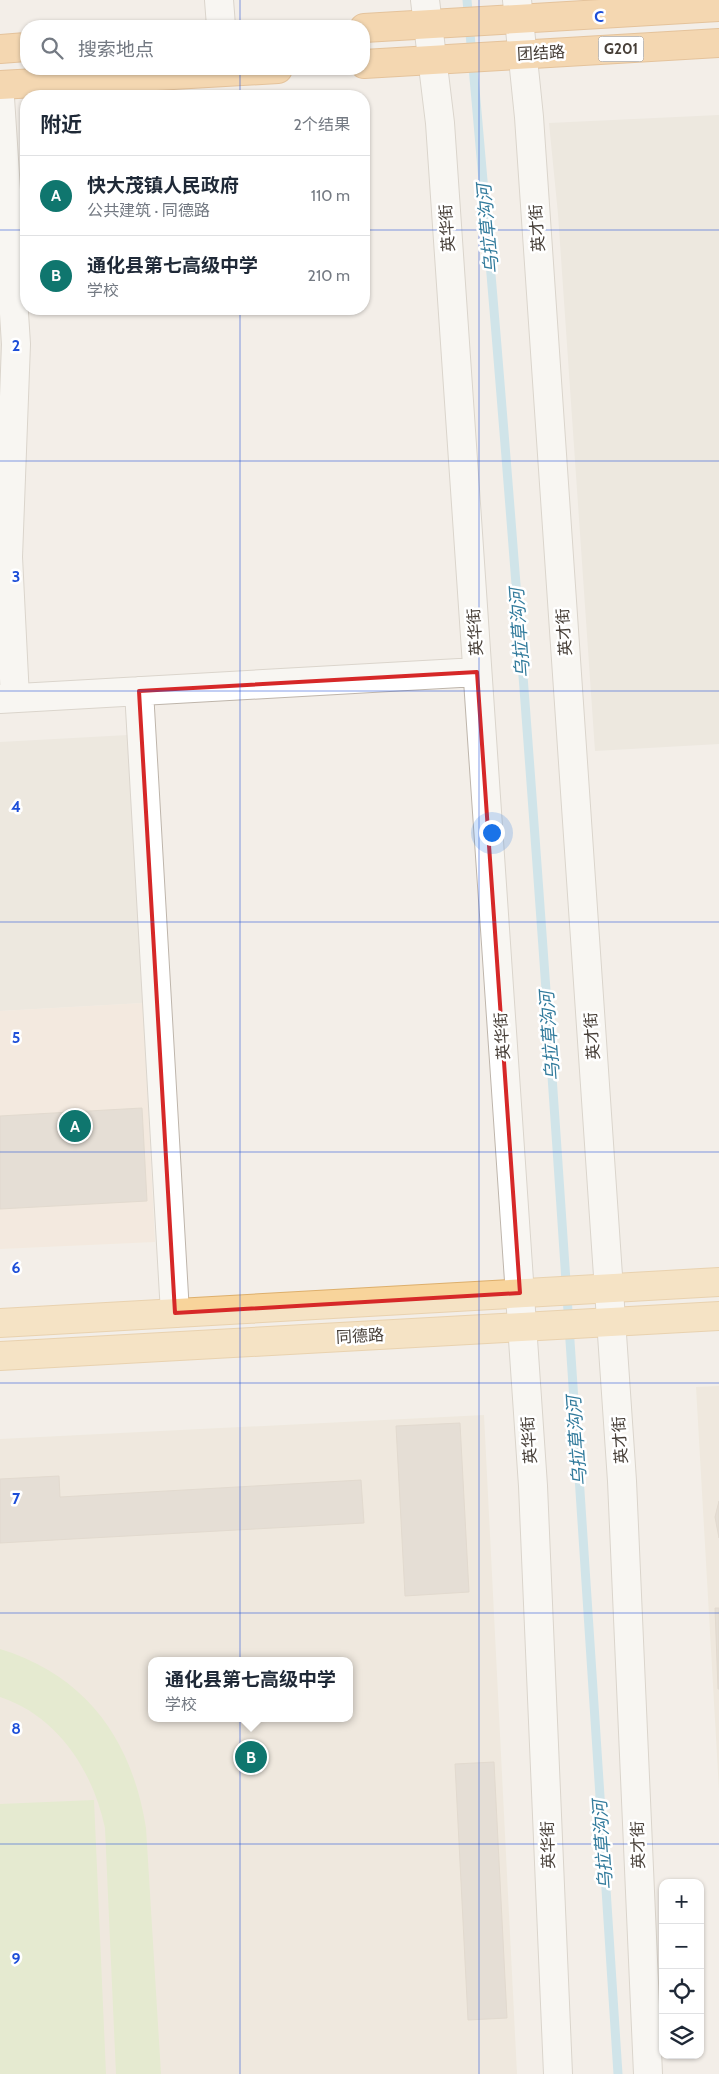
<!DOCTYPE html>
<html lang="zh">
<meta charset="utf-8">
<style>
body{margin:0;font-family:Cabin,"Noto Sans SC",sans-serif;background:#f2f2f3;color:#1f2937}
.controls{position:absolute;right:15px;bottom:15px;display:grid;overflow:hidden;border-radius:10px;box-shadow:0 1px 4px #0004}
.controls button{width:45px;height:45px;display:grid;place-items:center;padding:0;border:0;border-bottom:1px solid #e0e1e3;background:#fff;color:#1f2937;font:25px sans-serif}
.you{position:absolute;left:491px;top:832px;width:18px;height:18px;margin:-12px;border:4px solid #fff;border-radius:50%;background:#1a73e8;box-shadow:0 0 0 8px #1a73e833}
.badge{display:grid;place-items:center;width:32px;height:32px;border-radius:50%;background:#0f766e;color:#fff;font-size:16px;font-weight:700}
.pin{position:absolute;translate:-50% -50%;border:2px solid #fff;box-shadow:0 1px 5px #0006}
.popup{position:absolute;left:148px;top:1657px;width:205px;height:65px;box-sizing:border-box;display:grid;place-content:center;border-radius:10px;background:#fff;filter:drop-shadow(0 1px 4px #0005);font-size:16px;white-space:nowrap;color:#747a83}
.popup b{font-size:19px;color:#1f2937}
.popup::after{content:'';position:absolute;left:50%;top:100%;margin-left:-10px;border:10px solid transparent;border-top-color:#fff}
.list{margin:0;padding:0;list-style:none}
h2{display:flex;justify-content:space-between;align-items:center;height:65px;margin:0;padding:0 20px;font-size:21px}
h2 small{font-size:16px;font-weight:400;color:#747a83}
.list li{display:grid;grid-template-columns:32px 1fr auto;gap:15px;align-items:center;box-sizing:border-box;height:80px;padding:0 20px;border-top:1px solid #e0e1e3}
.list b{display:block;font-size:19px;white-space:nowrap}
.list p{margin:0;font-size:16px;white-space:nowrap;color:#747a83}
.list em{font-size:16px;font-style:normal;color:#747a83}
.icon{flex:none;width:28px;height:28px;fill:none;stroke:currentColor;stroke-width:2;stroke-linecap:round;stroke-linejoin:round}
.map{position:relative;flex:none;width:719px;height:2074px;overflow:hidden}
.search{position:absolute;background:#fff;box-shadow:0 1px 4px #0004;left:20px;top:20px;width:350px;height:55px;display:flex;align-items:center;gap:12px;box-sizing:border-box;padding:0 18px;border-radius:20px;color:#747a83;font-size:19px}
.panel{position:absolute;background:#fff;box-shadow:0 1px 4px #0004;left:20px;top:90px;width:350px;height:225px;border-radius:20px}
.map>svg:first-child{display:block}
.residential{fill:#e6dfd6}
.commercial{fill:#f3e3d4}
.education{fill:#ebe1d2;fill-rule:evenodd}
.green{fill:#d4e5b3}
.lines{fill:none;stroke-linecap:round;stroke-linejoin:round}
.stream{stroke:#a7d7ec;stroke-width:9}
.building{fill:#d4c9be;stroke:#cec0b1}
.minor-casing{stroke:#beb5ab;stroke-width:30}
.major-casing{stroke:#ddaf6c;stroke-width:30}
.highway-casing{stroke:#d48e40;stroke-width:30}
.minor{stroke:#fff;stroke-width:28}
.major{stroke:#f8d49b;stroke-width:28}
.highway{stroke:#f6bb70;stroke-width:28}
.marked{fill:none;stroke:#d62828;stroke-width:4;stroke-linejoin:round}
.grid{fill:none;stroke:#1d4ed8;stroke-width:1;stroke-opacity:0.55}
.labels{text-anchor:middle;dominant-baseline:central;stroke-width:5;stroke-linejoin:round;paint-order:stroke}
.shield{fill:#fff;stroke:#7e7873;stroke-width:1}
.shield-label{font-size:15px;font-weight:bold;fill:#463e37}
.street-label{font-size:16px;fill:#463e37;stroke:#fff}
.water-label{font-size:18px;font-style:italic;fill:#327b9c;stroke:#fff}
.grid-label{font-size:16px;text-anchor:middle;font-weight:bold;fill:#1d4ed8;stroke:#fff;stroke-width:5;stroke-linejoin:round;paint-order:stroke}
</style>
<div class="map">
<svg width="719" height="2074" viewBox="0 0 719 2074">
<rect width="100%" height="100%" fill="#f3eee8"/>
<!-- residential -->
<path class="residential" d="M719,115v629l-124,7 -37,-537 -9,-91z
M0,301l7,83 -7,92z
M128,735l15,268 -143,8v-269z"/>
<!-- commercial -->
<path class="commercial" d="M143,1003l12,239 -155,7v-238z"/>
<!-- education -->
<path class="education" d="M719,1386v404l-23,-403z
M484,1415l33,659h-517v-635zM152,1661h198v57h-198z"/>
<!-- green -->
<path class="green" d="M0,1649c87,27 132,91 146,179l15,246h-45l-11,-246c-12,-57 -47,-112 -105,-131z
M94,1800l12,274h-106v-270z"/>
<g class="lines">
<!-- stream -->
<path class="stream" d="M467,0c63,690 106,1382 151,2074"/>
</g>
<!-- building -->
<path class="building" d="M142,1108l5,93 -147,8v-93z
M460,1423l9,169 -64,4 -9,-170z
M59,1476l1,21 301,-17 3,43 -364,20v-64z
M719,1501v37l-4,-21z
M715,1608h4v81h-1z
M494,1762l13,256 -39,2 -13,-256z"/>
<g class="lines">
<defs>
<path id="minor" d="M219,0l2,26
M425,0l15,123 93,1363 25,588
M517,0l12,117 93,1364 26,593
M0,98l16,246 -8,213 7,141
M139,691l36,622
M0,699l477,-27"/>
<path id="major" d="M0,1323l719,-41
M0,1356l719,-40"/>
<path id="highway" d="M364,28l355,-21
M0,49l26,-2
M364,64l355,-21
M0,85l278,-16"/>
</defs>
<!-- minor casing -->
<use href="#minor" class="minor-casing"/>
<!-- major casing -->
<use href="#major" class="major-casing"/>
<!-- highway casing -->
<use href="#highway" class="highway-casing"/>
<!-- minor -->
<use href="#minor" class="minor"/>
<!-- major -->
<use href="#major" class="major"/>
<!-- highway -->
<use href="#highway" class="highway"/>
</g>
<!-- marked area -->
<path d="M0 0H719V2074H0ZM477,672l43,621 -345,20 -36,-622z" fill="#f3eee8" fill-opacity=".55" fill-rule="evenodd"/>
<path class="marked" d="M477,672l43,621 -345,20 -36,-622z"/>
<!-- grid -->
<path class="grid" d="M240,0v26M479,0v2074M240,69v27M0,230h26M364,230h355M240,309v1765M0,461h719M0,691h719M0,922h719M0,1152h719M0,1383h719M0,1613h719M0,1844h719"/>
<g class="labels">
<!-- shield labels -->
<rect class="shield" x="598.5" y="36.5" width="45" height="25" rx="4"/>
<g class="shield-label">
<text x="621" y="49">G201</text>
</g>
<!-- street labels -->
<g class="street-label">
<text transform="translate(541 53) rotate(-3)">团结路</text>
<text transform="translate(447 228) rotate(-94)">英华街</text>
<text transform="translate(537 228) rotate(-94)">英才街</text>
<text transform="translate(475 632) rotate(-94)">英华街</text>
<text transform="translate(564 632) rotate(-94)">英才街</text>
<text transform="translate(502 1036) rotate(-94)">英华街</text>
<text transform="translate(592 1036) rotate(-94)">英才街</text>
<text transform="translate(360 1336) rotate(-3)">同德路</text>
<text transform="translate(529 1440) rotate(-94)">英华街</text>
<text transform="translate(620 1440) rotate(-94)">英才街</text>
<text transform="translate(548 1845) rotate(-92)">英华街</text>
<text transform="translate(638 1845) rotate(-92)">英才街</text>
</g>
<!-- water labels -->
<g class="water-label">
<text transform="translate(488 229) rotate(-95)">乌拉草沟河</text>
<text transform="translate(520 633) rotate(-94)">乌拉草沟河</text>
<text transform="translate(550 1036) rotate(-94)">乌拉草沟河</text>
<text transform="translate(577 1441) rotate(-94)">乌拉草沟河</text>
<text transform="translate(603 1845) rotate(-94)">乌拉草沟河</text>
</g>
</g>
<g class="grid-label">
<text x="599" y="22">C</text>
<text x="16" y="351">2</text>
<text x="16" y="582">3</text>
<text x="16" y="812">4</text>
<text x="16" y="1043">5</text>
<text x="16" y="1273">6</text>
<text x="16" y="1504">7</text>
<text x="16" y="1734">8</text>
<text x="16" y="1964">9</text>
</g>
</svg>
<div class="controls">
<button>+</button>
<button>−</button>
<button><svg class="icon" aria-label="locate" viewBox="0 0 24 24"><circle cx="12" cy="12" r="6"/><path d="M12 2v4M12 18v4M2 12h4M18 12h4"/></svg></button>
<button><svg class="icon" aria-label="layers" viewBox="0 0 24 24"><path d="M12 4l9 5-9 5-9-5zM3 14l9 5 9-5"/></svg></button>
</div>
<div class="you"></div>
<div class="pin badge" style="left:75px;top:1126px">A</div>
<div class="pin badge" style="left:251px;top:1757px">B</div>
<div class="popup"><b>通化县第七高级中学</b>学校</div>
<div class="search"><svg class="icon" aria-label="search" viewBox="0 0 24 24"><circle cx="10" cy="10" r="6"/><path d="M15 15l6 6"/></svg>搜索地点</div>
<section class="panel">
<h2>附近<small>2个结果</small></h2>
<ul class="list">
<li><span class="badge">A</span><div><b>快大茂镇人民政府</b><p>公共建筑 · 同德路</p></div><em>110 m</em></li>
<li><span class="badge">B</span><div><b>通化县第七高级中学</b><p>学校</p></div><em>210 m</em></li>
</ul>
</section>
</div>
